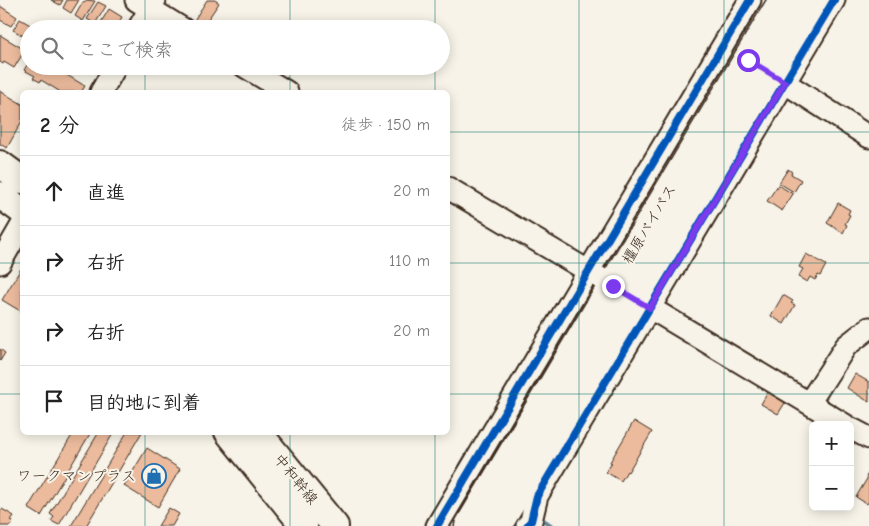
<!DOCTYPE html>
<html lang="ja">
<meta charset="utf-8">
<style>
body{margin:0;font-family:"Comic Neue","Klee One",sans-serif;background:#f2f2f2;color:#222}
.controls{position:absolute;right:15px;bottom:15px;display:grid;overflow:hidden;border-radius:8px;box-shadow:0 2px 12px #0003}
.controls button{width:45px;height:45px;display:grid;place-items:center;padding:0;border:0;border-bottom:1px solid #e0e0e0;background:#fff;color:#222;font:25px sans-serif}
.stop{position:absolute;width:15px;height:15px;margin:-11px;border:4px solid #7c3aed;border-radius:50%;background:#fff}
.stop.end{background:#7c3aed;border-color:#fff;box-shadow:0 1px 5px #0008}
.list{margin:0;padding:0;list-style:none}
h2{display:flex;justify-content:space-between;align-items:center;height:65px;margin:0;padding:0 20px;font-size:21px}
h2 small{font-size:16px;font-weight:400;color:#767676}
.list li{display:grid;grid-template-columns:32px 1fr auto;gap:15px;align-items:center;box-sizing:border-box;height:70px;padding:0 20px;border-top:1px solid #e0e0e0}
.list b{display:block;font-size:19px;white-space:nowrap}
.list em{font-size:16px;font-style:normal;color:#767676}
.icon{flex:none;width:28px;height:28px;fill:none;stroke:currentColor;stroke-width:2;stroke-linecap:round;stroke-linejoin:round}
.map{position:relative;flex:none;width:869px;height:526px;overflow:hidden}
.search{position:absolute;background:#fff;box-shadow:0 2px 12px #0003;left:20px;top:20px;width:430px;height:55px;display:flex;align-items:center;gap:12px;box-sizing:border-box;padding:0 18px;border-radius:28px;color:#767676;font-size:19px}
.panel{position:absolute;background:#fff;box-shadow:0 2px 12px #0003;left:20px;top:90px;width:430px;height:345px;border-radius:8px}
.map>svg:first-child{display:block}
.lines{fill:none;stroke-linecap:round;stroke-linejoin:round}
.stream{stroke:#6a8597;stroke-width:4.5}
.building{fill:#ecbb9d;stroke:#3b2a1e}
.minor-casing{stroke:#3b2a1e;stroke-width:25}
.major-casing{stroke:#3b2a1e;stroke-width:30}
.highway-casing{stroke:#3b2a1e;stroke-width:31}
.minor{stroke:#f7f3e8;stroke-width:21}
.major{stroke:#f7f3e8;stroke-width:26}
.highway{stroke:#f7f3e8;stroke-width:28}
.cycleway-casing{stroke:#f7f3e8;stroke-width:11}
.cycleway{stroke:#0057b8;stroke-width:8}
.route{stroke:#7c3aed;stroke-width:6}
.grid{fill:none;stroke:#0f766e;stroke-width:1;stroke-opacity:0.55}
.labels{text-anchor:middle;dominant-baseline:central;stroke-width:4;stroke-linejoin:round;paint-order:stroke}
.street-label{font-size:15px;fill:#3b2a1e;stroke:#f7f3e8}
.poi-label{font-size:15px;fill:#3b2a1e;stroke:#f7f3e8;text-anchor:end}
</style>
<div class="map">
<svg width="869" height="526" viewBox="0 0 869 526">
<rect width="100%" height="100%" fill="#f7f3e8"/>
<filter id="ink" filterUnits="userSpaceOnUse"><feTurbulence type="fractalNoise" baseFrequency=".02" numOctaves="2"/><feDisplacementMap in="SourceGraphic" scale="10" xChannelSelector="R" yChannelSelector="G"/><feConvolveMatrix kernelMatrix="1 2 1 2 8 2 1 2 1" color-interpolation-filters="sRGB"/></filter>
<g filter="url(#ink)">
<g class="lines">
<!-- stream -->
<path class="stream" d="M463,469l-3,-2 9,-16
M539,517l13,9"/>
</g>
<!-- building -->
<path class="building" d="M51,0h12l-3,5z
M67,0h12l-8,13 -8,-5z
M87,0l8,1 -12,20 -8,-5 8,-14 2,1z
M207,0h8l4,3 -17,25 -9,-6z
M98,2l8,4 -11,18 -8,-5z
M0,6l17,11 -6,9 -11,-6z
M109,9l13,8 -7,12h-14l-3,-2z
M20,19l17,10h-8v10l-16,-9z
M0,35l25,15 -11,18 -10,-6 -1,2 -3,-2z
M29,62v4h23l33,20 -4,6h-23l1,-1 -18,-11 -1,2 -7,-4 2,-2 -11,-6z
M0,91l22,13v17l-15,27 -7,-4z
M788,169l4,3 -1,2 10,6 -7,12 -15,-9z
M778,185l15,9 -11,17 -15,-10z
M838,203l12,7 -2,4 2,1 -5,9 2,1 -4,8 -16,-10z
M806,254l20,11 -6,11 -2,-1 -3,5 -5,-3 -3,5 -9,-5 5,-8 -4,-2z
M22,267v45l-20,-12z
M783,295l10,6 -2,2 4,2 -11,19 -13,-8z
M0,349l5,4 -5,8z
M855,374l14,8v20l-22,-14z
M771,387l17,11 -10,16 -17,-10z
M634,421l18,11 -24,40 -1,-1 -6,10 -15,-9 6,-9 -2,-1z
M74,432h17l-50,84 -13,-8z
M99,432h15l-55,93 -8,-4 3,-4 -4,-3z
M127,432h15l-56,94h-15z
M147,448l33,21 -22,38 -34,-21z
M869,472v29l-2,3 -11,-7 12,-20h-2z
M169,508l10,6 -7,12h-14z
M2,509l12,7 -3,4 2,1 -3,5h-10v-15h1z"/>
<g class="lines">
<defs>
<path id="minor" d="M136,0l47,29
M138,29l17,-29
M244,66l43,26
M773,75l96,62
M101,92l15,-26
M448,188l152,90
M0,263l22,-38
M637,300l208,125
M809,403l37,-57 23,-18
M850,428l19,10
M437,526l313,-526
M527,526l4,-5 6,-25 297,-496"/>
<path id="major" d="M0,164l22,16
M0,195l22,16
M228,432l76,94
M258,432l77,94"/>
<path id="highway" d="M469,526l314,-526
M497,526l313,-526"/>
</defs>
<!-- minor casing -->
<use href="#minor" class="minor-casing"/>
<!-- major casing -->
<use href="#major" class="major-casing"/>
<!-- highway casing -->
<use href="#highway" class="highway-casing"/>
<!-- minor -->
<use href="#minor" class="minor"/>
<!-- major -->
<use href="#major" class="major"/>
<!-- highway -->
<use href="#highway" class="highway"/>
<defs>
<path id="cycleway" d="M437,526l313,-526
M527,526l4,-5 6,-25 297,-496"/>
</defs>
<!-- cycleway casing -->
<use href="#cycleway" class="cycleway-casing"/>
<!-- cycleway -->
<use href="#cycleway" class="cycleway"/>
</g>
</g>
<g class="lines" filter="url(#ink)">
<!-- route -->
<path class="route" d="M613,286l37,22 135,-226 -37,-22"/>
</g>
<!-- grid -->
<path class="grid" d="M145,0v29M290,0v29M435,0v29M579,0v526M724,0v526M145,66v26M290,66v26M435,66v26M0,132h22M448,132h421M0,263h22M448,263h421M0,394h22M448,394h421M145,432v94M290,432v94M435,432v94"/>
<!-- icons -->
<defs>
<symbol id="shop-ring" viewBox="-11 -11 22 22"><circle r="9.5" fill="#f7f3e8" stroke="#1f6fb2" stroke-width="1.5"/><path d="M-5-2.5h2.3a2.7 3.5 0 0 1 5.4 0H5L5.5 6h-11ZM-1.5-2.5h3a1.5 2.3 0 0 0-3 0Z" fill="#1f6fb2"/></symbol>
</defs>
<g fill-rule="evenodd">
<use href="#shop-ring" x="140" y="462" width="28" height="28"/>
</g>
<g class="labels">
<!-- street labels -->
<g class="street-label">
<text transform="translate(649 224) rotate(-59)">橿原バイパス</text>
<text transform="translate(296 479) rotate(51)">中和幹線</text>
</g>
<!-- poi labels -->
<g class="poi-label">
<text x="136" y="476">ワークマンプラス</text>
</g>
</g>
</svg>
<div class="controls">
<button>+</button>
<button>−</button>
</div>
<div class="stop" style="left:748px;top:60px"></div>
<div class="stop end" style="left:613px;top:286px"></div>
<div class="search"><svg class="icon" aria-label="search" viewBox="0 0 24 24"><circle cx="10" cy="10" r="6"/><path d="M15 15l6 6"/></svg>ここで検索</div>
<section class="panel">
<h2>2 分<small>徒歩 · 150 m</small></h2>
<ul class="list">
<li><svg class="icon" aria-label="ahead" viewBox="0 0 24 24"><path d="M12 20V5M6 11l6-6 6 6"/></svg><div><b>直進</b></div><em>20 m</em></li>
<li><svg class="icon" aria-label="right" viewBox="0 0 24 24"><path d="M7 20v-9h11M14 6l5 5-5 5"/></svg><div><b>右折</b></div><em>110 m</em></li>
<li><svg class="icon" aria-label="right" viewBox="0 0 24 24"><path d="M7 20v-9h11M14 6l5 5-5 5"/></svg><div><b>右折</b></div><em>20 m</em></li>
<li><svg class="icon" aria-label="arrive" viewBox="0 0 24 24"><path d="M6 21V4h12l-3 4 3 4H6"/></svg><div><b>目的地に到着</b></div></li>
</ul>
</section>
</div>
